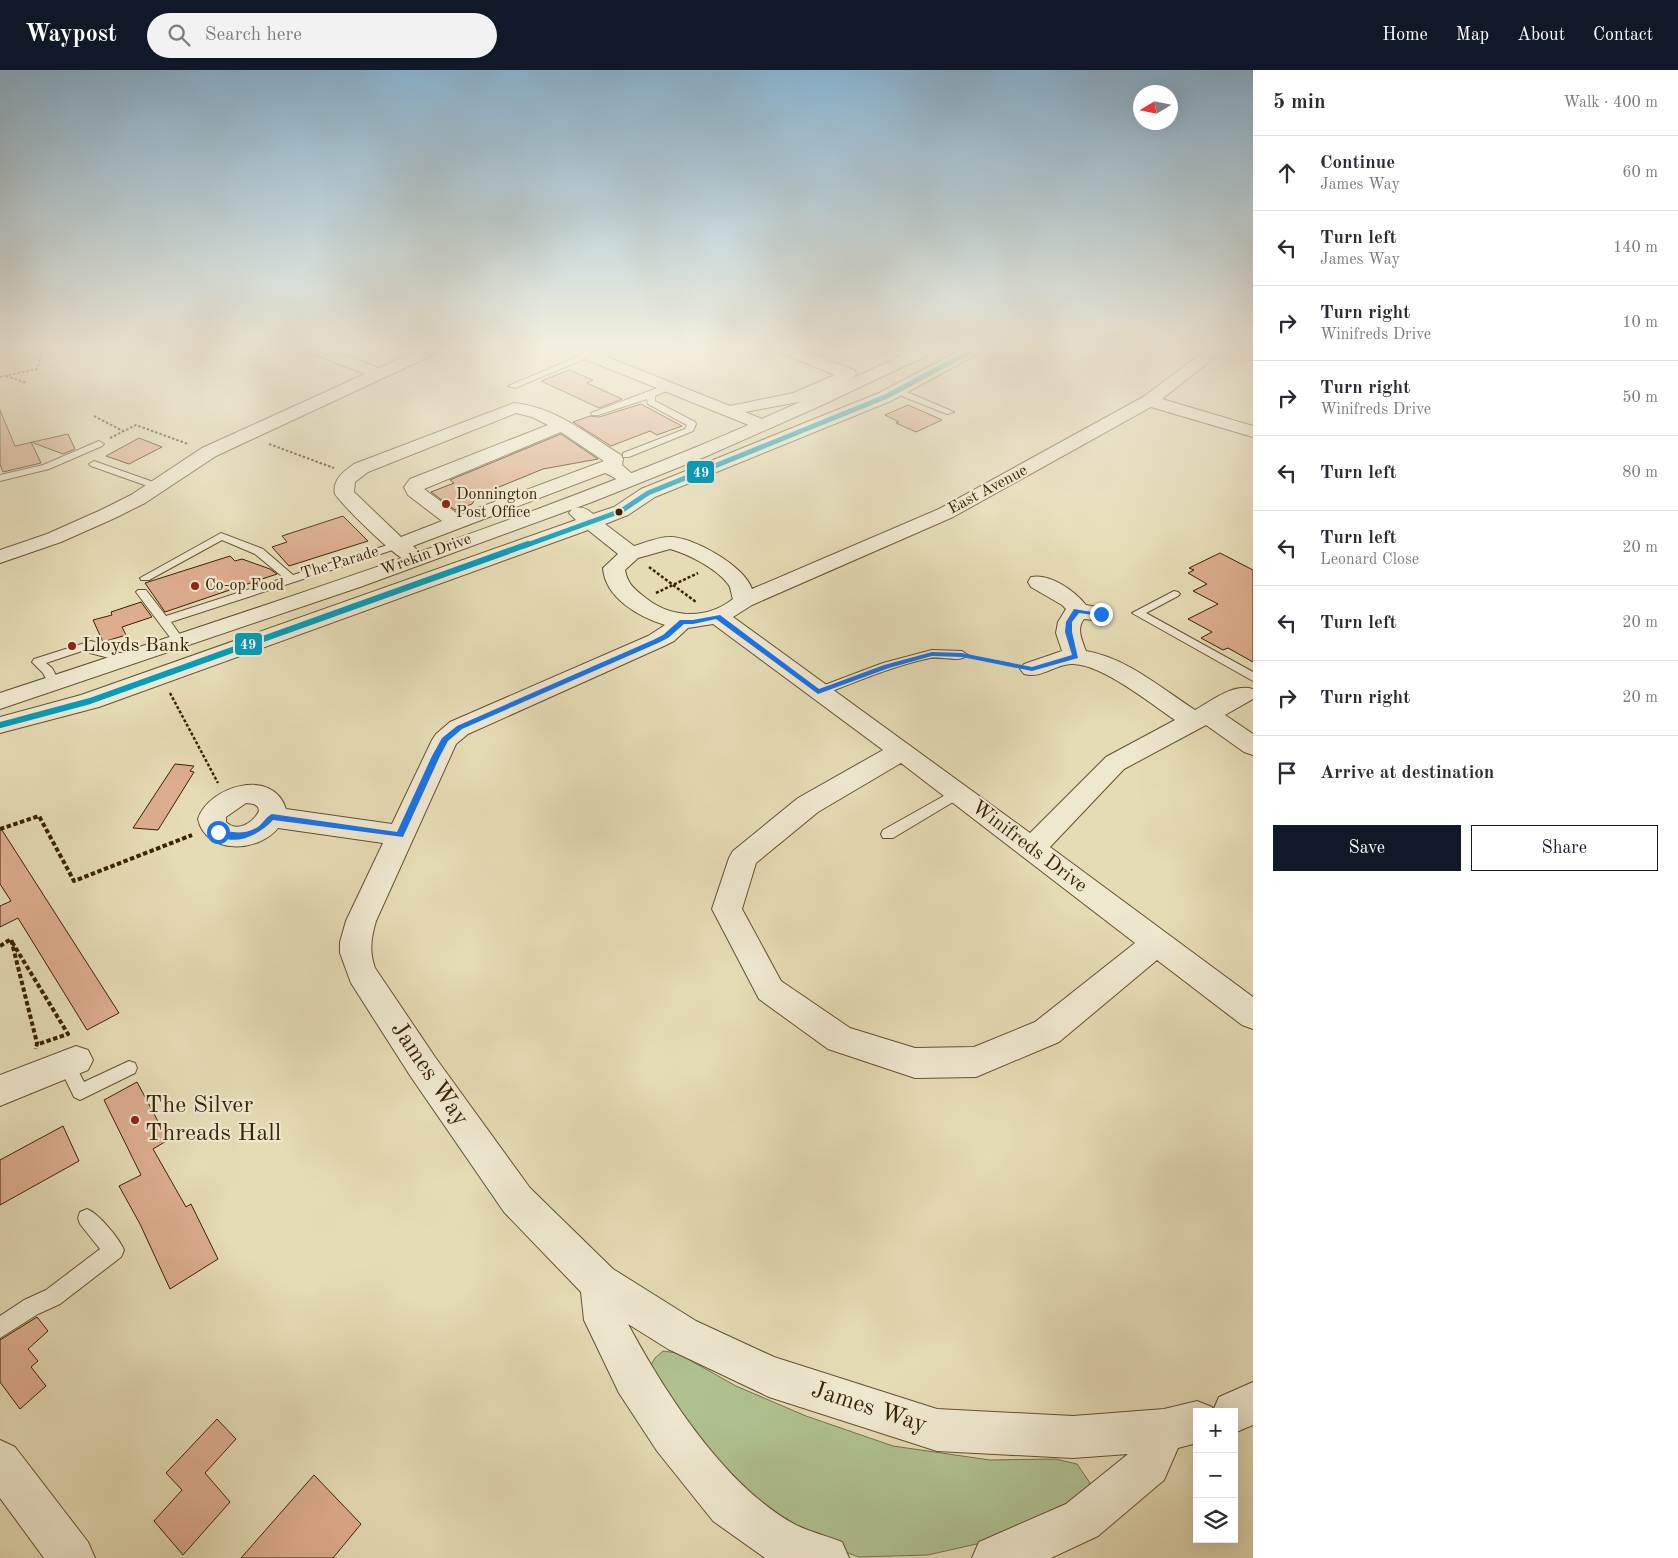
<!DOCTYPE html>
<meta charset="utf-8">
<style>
body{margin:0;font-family:"Old Standard TT",serif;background:#f2f2f3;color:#2b2b33}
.controls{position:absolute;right:15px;bottom:15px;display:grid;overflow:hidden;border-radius:0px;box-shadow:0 5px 20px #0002}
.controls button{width:45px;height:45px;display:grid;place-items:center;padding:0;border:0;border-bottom:1px solid #e1e1e2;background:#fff;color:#2b2b33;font:25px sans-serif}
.compass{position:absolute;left:1133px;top:15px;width:45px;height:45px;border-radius:50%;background:#fff;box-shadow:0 5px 20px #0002;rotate:260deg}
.stop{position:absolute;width:15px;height:15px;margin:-11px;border:4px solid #1a73e8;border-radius:50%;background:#fff}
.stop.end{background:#1a73e8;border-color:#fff;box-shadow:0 1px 5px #0008}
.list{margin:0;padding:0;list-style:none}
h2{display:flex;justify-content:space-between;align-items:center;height:65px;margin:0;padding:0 20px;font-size:21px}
h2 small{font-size:16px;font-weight:400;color:#7c7c81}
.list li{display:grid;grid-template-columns:32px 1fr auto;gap:15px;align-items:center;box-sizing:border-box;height:75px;padding:0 20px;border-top:1px solid #e1e1e2}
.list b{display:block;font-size:19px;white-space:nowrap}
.list p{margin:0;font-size:16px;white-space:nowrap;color:#7c7c81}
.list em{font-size:16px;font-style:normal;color:#7c7c81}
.actions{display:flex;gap:10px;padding:15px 20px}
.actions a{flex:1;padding:11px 0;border:1px solid #111827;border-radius:0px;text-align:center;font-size:18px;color:#111827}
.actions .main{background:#111827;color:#fff}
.icon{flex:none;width:28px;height:28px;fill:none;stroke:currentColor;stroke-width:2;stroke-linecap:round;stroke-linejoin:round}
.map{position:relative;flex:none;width:1253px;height:1488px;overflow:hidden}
header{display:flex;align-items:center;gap:30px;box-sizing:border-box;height:70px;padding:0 25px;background:#111827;color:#fff}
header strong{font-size:24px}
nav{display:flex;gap:28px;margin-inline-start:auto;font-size:18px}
.search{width:350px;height:45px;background:#f2f2f3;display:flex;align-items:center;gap:12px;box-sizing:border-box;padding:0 18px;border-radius:28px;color:#7c7c81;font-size:19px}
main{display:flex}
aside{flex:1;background:#fff}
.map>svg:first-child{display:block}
.green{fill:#b0c191;stroke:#76724a}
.building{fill:#ddad8e;stroke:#3b2204}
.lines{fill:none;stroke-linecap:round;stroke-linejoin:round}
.service-casing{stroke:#665030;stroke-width:2}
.minor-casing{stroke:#665030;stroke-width:2}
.tertiary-casing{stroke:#665030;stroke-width:2}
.path-far2{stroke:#3b2204;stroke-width:2;stroke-dasharray:2.5 2;stroke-linecap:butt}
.path-far1{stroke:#3b2204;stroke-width:2.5;stroke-dasharray:3 2;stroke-linecap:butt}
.path{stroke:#3b2204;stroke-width:4;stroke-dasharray:4.5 2.5;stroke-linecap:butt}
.service{fill:#eee8cf;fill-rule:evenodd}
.minor{fill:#eee8cf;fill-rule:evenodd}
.tertiary{fill:#eee8cf;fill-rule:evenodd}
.bus-1-far1-casing{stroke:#eee8cf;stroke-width:8}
.bus-1-casing{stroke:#eee8cf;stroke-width:9}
.bus-1-far1{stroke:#069cba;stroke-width:5}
.bus-1{stroke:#069cba;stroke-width:6}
.route{fill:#1a73e8}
.poi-dot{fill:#8f2418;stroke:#eee8cf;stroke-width:2}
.bus-dot{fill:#3b2204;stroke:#eee8cf;stroke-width:2}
.labels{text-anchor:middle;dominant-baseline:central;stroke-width:4.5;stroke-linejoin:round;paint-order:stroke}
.far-street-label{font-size:16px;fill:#3b2204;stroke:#eee8cf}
.far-poi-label{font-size:16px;fill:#3b2204;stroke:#eee8cf;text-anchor:start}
.poi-label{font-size:20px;fill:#3b2204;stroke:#eee8cf;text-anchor:start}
.street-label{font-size:20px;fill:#3b2204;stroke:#eee8cf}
.near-street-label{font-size:24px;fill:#3b2204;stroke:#eee8cf}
.near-poi-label{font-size:24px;fill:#3b2204;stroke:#eee8cf;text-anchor:start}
.line-badge{stroke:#eee8cf;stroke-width:2}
.badge-label{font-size:14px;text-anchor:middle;font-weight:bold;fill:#fff}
</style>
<header>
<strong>Waypost</strong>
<div class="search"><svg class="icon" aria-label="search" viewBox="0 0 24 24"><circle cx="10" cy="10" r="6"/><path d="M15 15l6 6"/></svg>Search here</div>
<nav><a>Home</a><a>Map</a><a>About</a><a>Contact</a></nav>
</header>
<main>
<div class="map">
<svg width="1253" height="1488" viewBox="0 0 1253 1488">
<rect width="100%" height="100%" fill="#e5dbb5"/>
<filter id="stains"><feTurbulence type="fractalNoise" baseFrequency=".004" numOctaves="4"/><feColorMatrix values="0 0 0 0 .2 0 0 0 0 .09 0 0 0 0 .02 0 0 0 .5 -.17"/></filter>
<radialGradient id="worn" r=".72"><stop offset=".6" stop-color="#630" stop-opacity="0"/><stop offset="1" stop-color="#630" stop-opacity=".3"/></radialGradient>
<!-- green -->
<path class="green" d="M663,1281l14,2 59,33 70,30 87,30 97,14 65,-1 22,5 13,19 -9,16 -87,41 -66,15 -69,2 -65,-23 -48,-37 -99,-125 8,-14z"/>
<!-- building -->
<path class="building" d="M569,300l24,10 -6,3 35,16 -23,9 -58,-27z
M641,334l41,22 -25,9 -7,-4 -39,15 -38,-24 17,-6 9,1z
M908,335l34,15 -26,12 -20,-9 3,-1 -14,-7z
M0,340l15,36 53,-12 7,15 -12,5 -32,-12 10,21 -38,9 -3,-8z
M561,364l37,25 -55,10 -66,27 -5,8 -17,6 -24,-18 23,-9 -4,-3z
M139,368l23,9 -33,17 -23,-8z
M343,446l25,25 -79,25 -17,-19 15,-5 -5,-6z
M1220,483l33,17v92l-25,-14 -5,2 -22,-12 11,-6 -24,-13 30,-15 -25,-13 14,-7 -19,-11 6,-3 -5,-2z
M230,486l5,5 7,-2 28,10 7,5 -112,38 -20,-29z
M141,532l11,15 -30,10 4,8 -23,7 -10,-22 19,-5 -1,-3z
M175,694l19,2 -4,5 4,1 -36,58 -25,-2z
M0,757l119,186 -32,17 -69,-112 -18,9v-21l11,-5 -11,-17z
M137,1012l31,58 -15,9 33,58 5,-3 27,55 -48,30 -30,-65 -21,-38 22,-11 -37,-75z
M63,1056l16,35 -79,44v-45z
M37,1247l11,14 -20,18 10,12 -7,6 15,19 -26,23 -20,-27v-42z
M217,1349l19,20 -31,34 25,29 -47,53 -29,-34 28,-31 -16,-17z
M314,1405l47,49 -28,34h-92z"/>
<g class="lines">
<defs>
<path id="service" d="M887,280h11l17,7 -7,2z
M587,283l7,2 -79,33 -7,-2z
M668,314l3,1v4l-16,7v5l40,21 1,2 -3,7 -64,26h-6v-4l62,-24 2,-4 -39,-21 -1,-5 -49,16h-6l-1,-2z
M894,319h6l54,23 -7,2 -53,-21z
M99,371l5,3 -2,2 -53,23 -49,12v-6l43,-10z
M94,391l65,23 2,2 -5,3 -3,-1 -62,-22 -2,-2z
M221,463l42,16 30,26 101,-32 4,-1 5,3 -1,2 -231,75 14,20 -2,2h-8l-39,-52 2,-2h8l20,26 118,-38 -29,-24 -33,-14 -73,40h-8l-1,-2z
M1174,521l4,1 2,2 -2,2 -32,17 107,59v9l-121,-68z
M91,571l4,1 4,6 33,8 2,3 -6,4 -38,-10 -2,-4 -42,14 6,5 8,15 -6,4 -4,-1 -7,-13 -11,-11 2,-3z
M932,580l30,1 6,4c-8,8 -27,1 -38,3 -37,8 -72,23 -108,37h-8l-2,-3 2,-3 69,-26z
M958,718l5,2 2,3 -2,3 -70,42h-10l-2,-4 2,-4z
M66,987l6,2 12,23 45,-21 6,2 2,5 -2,5 -55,27 -6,-3 -16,-33 2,-5z
M87,1139c12,5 32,29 37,41l-3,7 -61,47 -22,10 -38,24v-22l24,-16 22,-10 54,-41 -20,-25 -2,-6 2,-6z"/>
<path id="minor" d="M309,280h22l48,18 39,-18h21l-2,3 -221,103 -71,47 -30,15 -54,24 -61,21v-13l47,-16 54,-24 30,-15 71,-47 163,-74 -54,-21z
M568,280h22l140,56 63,-13 42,-18 -51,-21 -1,-4h18l53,20 2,4 -2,4 -18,9 -32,14 -59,11 22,9 3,4 -3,4 -6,1 -191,-77z
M961,280h20l-2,3 -88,48 -236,96 -27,18 -23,9 29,22c11,-3 24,-9 35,-9 23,-1 76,29 83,52l187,-80 204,-112 63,-47h18l-62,49 91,27v11l-102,-30 -198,110 -201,88 -19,12 297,216 76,-76 69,-37c-24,-16 -74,-57 -104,-56 -17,1 -30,15 -47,10l-4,-5 4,-5 38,-13 -6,-18 2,-11 8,-13 -4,-4 -31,-18 -3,-5 3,-5c19,-4 44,14 55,28l23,4 3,5 -3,5 -8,2 -17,-2c-8,10 -2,21 2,32 41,7 75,37 109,59 17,-9 38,-27 58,-21v10l-28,16 28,19v21l-9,-3 -38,-27 -82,44 -74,78 203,150v32l-11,-4 -85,-65 -98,82 -83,35 -61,1 -87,-29 -69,-50 -47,-90 17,-51 4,-7 65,-53 85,-48 -170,-126 -25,4 -14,13 -10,5 -196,88 -12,10 -80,177c-5,17 -7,30 -1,47l60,89 95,131 83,81 83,52 78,36 163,52 136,7 91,-7 33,-8 15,6 1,4 6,-14 34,-15v43l-19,8v-21h-37v31l-19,5 -14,32 -66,56 -47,22h-79l7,-16 87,-38 62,-50 -55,4 -136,-7 -168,-54 -101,-48 -40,-25c37,69 97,163 168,201 14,7 31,11 46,17l7,16h-84l-52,-37 -56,-70 -38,-58 -35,-73 -3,-28 -77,-80 -93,-135 -60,-94 -11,-30v-11l6,-21 37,-78 -105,-15c-20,25 -72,27 -80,-9 11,-33 75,-52 88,-10l106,15 40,-84 4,-6 14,-12 198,-86 17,-11c-26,-8 -60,-27 -62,-57l15,-14 -30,-24 -489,177 -99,26v-16l81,-22 495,-175 -7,-7 3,-4c9,-3 14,-1 21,5l21,-7 27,-18 238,-96zM670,479c18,5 46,19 58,35 3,3 3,10 5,15 -28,22 -65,19 -91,-4 -9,-7 -15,-13 -17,-25l13,-12zM901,693l234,180 -100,79 -61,25 -59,1 -65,-20 -69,-47 -39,-72 14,-46 62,-51zM246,733l8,1 4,3 1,4c-6,12 -22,22 -33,11v-5z
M514,333c41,4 73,31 107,52l2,4 -1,6 17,15 -3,4c-14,4 -19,-7 -31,-11l-192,73 11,10 -4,4c-5,2 -10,3 -15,0 -14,-7 -61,-53 -70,-66 -3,-14 9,-23 19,-30zM516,343l16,4 16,8 -138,54 -6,8 4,8 34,26 -41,16 -47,-45 1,-10 13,-10zM561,362l43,29 -145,54 -35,-26z
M76,976l12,4 5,10 -5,10 -88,36v-31z"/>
<path id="tertiary" d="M914,280h20l-2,3 -112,53 -113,50 -115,46 -232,85 -360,122v-16c233,-77 467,-152 694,-245 74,-31 147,-64 220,-98z
M0,1370l15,7 73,95 7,16h-51l-44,-60z"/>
</defs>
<!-- service casing -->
<use href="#service" class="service-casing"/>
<!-- minor casing -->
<use href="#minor" class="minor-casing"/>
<!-- tertiary casing -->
<use href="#tertiary" class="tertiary-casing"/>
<!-- path-far2 -->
<path class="path-far2" d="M6,306l21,7
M0,307l37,-8 6,-19
M94,346l29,15
M110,368l26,-13 52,19
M269,374l65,24"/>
<!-- path-far1 -->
<path class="path-far1" d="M649,497l47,35
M656,523l42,-20
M977,588l33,6
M170,623l48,90"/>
<!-- path -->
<path class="path" d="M0,759l39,-13 35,65 118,-46
M12,872l56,92 -32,11
M0,876l11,-7 26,104 -1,6"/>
<!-- service -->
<use href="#service" class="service"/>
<!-- minor -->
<use href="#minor" class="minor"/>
<!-- tertiary -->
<use href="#tertiary" class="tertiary"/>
<defs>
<path id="bus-1-far1" d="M524,476l97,-35 27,-18 237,-96 88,-47"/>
<path id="bus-1" d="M0,655l90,-24 438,-157"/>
</defs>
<!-- bus-1-far1 casing -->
<use href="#bus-1-far1" class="bus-1-far1-casing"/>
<!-- bus-1 casing -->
<use href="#bus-1" class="bus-1-casing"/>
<!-- bus-1-far1 -->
<use href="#bus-1-far1" class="bus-1-far1"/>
<!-- bus-1 -->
<use href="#bus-1" class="bus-1"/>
</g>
<!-- sky -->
<linearGradient id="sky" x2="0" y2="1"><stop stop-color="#89b6d5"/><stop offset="0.57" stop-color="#f3efde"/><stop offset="1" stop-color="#f3efde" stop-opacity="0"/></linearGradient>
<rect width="1253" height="488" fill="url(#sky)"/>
<!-- route -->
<path class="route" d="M1074,539l30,5 -3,2 -22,-3 -7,9v10l6,26 -46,13 -70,-14 -30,-1 -43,12 -71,26 -102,-75 -23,5h-9l-16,14 -10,5 -196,86 -14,12 -8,15 -37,81 -130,-17c-13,15 -42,29 -59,12l4,-3c13,4 29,6 41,-3 5,-4 7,-9 13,-12l125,18 35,-76 10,-18 15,-12 196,-86 10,-5 17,-15h13l27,-5 99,74 65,-24 48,-13 30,1 70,14 40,-12 -7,-23 1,-10z"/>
<!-- markers -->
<g class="poi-dot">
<circle cx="446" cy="434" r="5"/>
<circle cx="195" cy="516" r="5"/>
<circle cx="72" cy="576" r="5"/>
<circle cx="135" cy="1050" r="5"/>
</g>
<circle class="bus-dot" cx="619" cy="442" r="4.5"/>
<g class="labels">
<!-- far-street labels -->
<g class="far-street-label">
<text transform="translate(988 420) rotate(-28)">East Avenue</text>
<text transform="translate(426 485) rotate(-20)">Wrekin Drive</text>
<text transform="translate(340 493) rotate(-17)">The Parade</text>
</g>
<!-- far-poi labels -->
<g class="far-poi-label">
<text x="456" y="425">Donnington<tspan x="456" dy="18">Post Office</tspan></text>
<text x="205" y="516">Co-op Food</text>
</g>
<!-- poi labels -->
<g class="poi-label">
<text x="82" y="576">Lloyds Bank</text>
</g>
<!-- street labels -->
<g class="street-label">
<text transform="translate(1029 777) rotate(37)">Winifreds Drive</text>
</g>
<!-- near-street labels -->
<g class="near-street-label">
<text transform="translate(429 1004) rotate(56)">James Way</text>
<text transform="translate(869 1338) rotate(18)">James Way</text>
</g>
<!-- near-poi labels -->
<g class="near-poi-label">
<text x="145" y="1036">The Silver<tspan x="145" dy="28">Threads Hall</tspan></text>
</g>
</g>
<g class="line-badge">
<rect x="686" y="390" width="29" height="24" rx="5" fill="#069cba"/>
<rect x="234" y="562" width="29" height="24" rx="5" fill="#069cba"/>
</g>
<g class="badge-label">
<text x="701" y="407">49</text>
<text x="248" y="579">49</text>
</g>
<rect width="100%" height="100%" filter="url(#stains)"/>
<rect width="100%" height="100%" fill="url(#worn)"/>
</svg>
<div class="controls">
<button>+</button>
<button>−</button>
<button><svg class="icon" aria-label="layers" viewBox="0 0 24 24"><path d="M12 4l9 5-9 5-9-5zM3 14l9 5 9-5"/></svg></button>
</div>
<svg class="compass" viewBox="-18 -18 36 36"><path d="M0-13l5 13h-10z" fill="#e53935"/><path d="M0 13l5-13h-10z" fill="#7c7c81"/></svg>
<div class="stop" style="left:218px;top:762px"></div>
<div class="stop end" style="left:1101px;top:544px"></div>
</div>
<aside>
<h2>5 min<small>Walk · 400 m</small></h2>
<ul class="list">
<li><svg class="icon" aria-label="ahead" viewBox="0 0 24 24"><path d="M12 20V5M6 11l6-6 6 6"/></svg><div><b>Continue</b><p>James Way</p></div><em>60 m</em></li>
<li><svg class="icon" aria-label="left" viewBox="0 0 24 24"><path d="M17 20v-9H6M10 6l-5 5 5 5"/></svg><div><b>Turn left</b><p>James Way</p></div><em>140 m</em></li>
<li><svg class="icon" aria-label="right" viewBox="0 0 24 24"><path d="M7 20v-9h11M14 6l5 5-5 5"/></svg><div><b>Turn right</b><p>Winifreds Drive</p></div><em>10 m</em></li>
<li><svg class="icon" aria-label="right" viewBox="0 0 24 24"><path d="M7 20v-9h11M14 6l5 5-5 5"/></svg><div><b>Turn right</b><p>Winifreds Drive</p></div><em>50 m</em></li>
<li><svg class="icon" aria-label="left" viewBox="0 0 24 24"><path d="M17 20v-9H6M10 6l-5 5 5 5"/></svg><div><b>Turn left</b></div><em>80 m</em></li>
<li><svg class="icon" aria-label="left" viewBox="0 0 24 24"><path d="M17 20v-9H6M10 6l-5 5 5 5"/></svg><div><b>Turn left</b><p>Leonard Close</p></div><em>20 m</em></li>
<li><svg class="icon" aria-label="left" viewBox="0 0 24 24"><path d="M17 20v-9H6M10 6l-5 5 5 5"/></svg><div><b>Turn left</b></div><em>20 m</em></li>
<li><svg class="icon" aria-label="right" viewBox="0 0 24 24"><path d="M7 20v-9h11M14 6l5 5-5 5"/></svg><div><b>Turn right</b></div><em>20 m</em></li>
<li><svg class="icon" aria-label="arrive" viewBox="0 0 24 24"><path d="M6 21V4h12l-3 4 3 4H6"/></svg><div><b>Arrive at destination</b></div></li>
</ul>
<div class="actions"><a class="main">Save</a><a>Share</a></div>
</aside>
</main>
